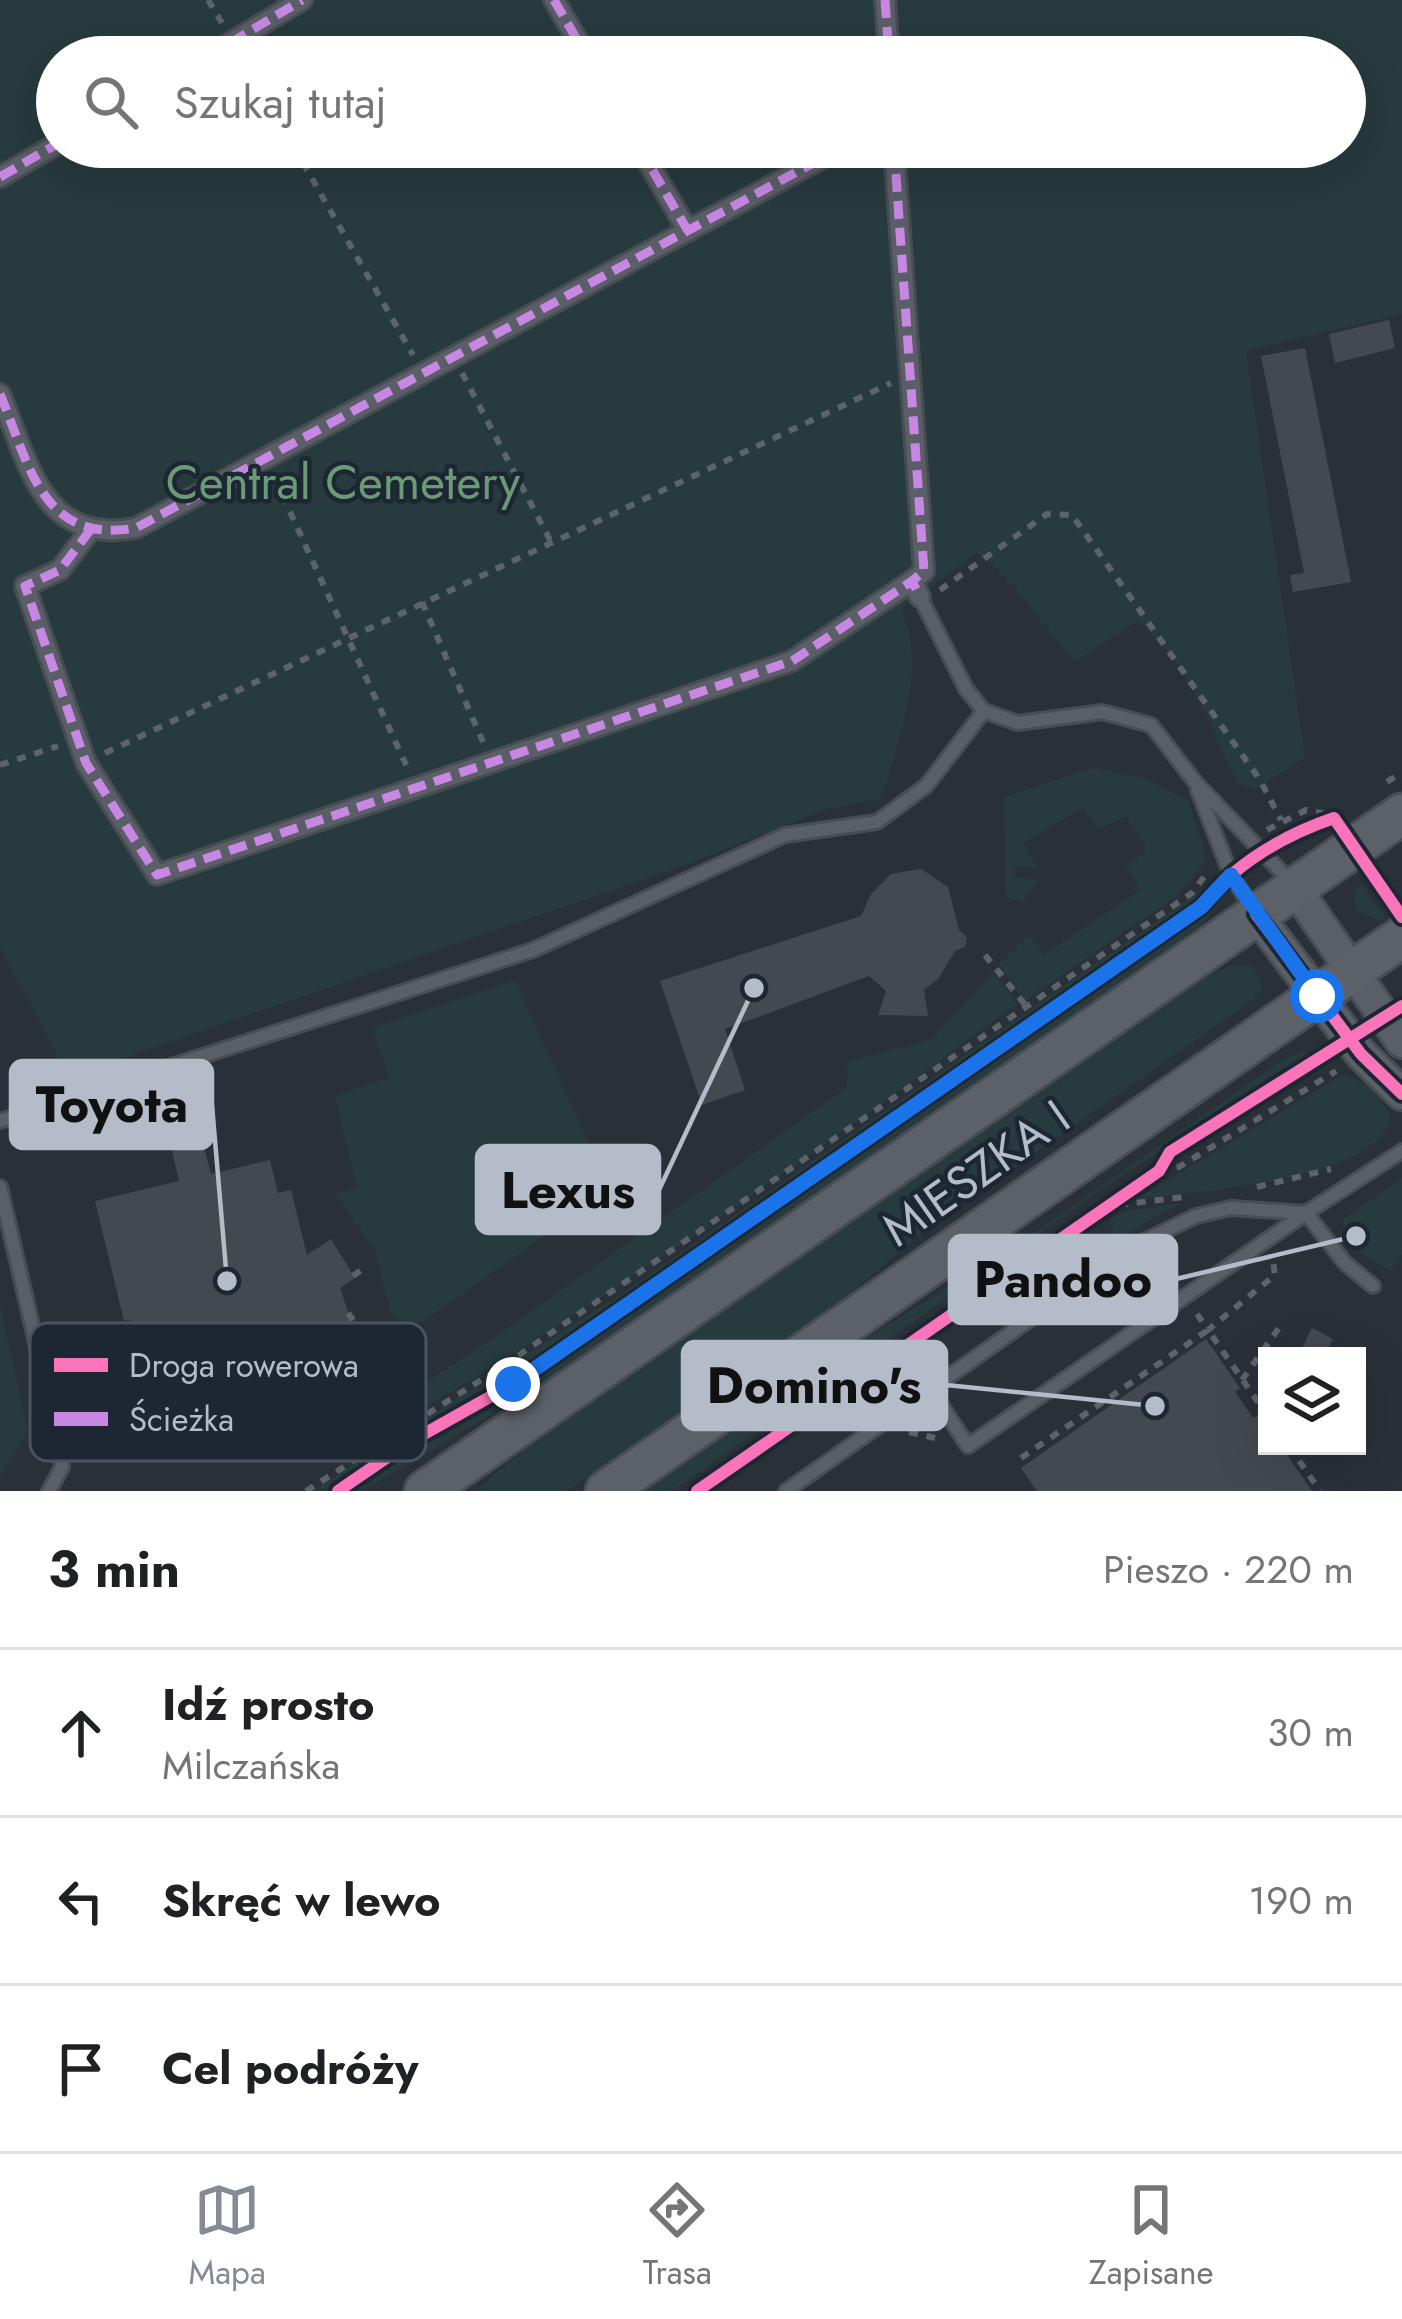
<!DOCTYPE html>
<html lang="pl">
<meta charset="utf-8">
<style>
body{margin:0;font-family:Jost,sans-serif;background:#f6f6f6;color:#202124}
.controls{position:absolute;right:36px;bottom:36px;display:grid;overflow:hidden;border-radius:0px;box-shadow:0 12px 48px #0002}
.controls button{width:108px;height:108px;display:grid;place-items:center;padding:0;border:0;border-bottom:3px solid #e0e0e0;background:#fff;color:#202124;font:60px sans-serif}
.stop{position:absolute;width:36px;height:36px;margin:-27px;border:9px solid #1a73e8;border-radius:50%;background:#fff}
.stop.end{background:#1a73e8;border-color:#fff;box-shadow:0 3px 12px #0008}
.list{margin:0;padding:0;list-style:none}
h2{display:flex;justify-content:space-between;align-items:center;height:156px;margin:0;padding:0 48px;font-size:51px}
h2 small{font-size:39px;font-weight:400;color:#757577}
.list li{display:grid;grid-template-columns:78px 1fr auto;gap:36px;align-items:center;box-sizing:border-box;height:168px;padding:0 48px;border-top:3px solid #e0e0e0}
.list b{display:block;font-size:45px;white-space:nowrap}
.list p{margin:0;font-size:39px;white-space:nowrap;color:#757577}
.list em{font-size:39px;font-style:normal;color:#757577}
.icon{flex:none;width:66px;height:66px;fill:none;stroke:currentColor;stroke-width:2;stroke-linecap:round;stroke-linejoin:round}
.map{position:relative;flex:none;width:1402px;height:1491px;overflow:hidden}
.search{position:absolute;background:#fff;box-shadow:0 12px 48px #0002;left:36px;right:36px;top:36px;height:132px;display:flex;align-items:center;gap:30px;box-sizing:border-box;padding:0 42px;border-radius:66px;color:#757577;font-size:45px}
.sheet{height:660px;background:#fff}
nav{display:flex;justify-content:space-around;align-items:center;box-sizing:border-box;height:168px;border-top:3px solid #e0e0e0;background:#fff;font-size:33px;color:#757577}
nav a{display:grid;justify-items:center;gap:6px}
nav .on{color:#848b96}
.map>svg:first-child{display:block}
.green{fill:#273a3e;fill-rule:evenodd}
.building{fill:#444950}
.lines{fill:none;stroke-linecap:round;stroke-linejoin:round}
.service-casing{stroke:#484c53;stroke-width:18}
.pedestrian-casing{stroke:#484c53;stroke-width:24}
.tertiary-casing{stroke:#484c53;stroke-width:36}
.primary-casing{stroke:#484c55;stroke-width:45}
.path{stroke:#5d636a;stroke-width:6;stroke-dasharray:9 9;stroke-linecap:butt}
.service{stroke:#5a5e66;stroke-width:12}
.pedestrian{stroke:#5a5e66;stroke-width:18}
.tertiary{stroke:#5a5e66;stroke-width:30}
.primary{stroke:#5c6168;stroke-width:39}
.quiet{stroke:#c787e3;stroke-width:9;stroke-dasharray:18 9;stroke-linecap:butt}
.cycleway-casing{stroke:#1d2633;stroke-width:20}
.cycleway{stroke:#fb73b8;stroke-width:12}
.route{stroke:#1a73e8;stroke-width:15}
.labels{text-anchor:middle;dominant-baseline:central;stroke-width:9;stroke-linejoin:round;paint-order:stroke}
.park-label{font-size:48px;fill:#6b9a76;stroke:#1d2633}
.street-label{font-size:48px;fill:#b4bcc9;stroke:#1d2633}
.key{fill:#1d2633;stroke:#4a5360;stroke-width:3}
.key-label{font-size:33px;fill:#b4bcc9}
.leader{fill:none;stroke:#b4bcc9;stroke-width:4.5}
.callout-dot{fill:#b4bcc9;stroke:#1d2633;stroke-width:4.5}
.callout{fill:#b4bcc9;stroke:#b4bcc9;stroke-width:4.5}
.callout-label{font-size:51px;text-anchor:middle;font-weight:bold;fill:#111}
</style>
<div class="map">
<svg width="1402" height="1491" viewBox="0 0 1402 1491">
<rect width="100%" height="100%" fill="#2a3038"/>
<!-- green -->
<path class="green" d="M0,0h1402v314l-156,37 59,407 -50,31 -18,-5c-26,-59 -49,-121 -99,-163l-64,41 -67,-84 -30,-25 -76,56c28,59 -3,129 -19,189l-55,11 -147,58 -612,210 -68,-131zM57,57h1288v90h-1288z
M1093,768l52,10 44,23 18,58 -30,37 -152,104 -26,-35 30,-30 15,20 97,-66 -15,-22 21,-18 -21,-33 -28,14 -15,-22 -60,35 15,25 -22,-1 -2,9 24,4 -15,23 -17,-7 -2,-99z
M1360,882l25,35 -5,4 -24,-11 -2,-17z
M1199,892l-3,10 -625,433 -248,156h-11l315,-201z
M1217,900l-8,18 -35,27 -651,451 -161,95h-18l264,-167z
M1235,965h17l11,23 -6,9 -329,231 -91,76 -270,187h-92l81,-68 636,-443z
M993,972l25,31c-212,158 -430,313 -660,443l-10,-14 137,-88 361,-256 2,-27 83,-21z
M515,980l95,210 -188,132 -19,4 -12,-13 -16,-62 -40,-58 22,-5 -22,-92 54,-19 -17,-49z
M1301,1053h13l-197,126 -445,312h-29l196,-137 157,-95 288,-200z
M1340,1076c22,0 47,23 51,44 -23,63 -196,71 -254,79z
M1402,1178v76l-11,17c-26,-14 -45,-22 -48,-52z
M1181,1203l-62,35 -11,-17 15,-9z
M0,1305l28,126 -28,46z"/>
<!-- building -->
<path class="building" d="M1389,320l6,28 -60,15 -6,-29z
M1305,348l46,234 -58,10 -3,-17 14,-2 -43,-217z
M921,869l27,18 11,43 8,8 -2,9 -10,4 -16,27 -15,12 4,26 -50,-1 8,-24 -17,-15 -144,53 20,61 -43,15 -42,-124 201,-65 10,-22 20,-20z
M203,1143l8,31 59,-14 8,33 13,-3 16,65 24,-16 24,39 -15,10 21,62 -105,32 -76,39 -14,-22 -12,8 -15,-21 24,-16 -34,-50 -5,1 -29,-120 84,-20 -7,-30z
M1312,1328l21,11 -9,17h-26z
M1206,1339l34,49 -5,4 18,26 6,-4 8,12v20h14l31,45h-275l-16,-23z"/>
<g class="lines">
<defs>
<path id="service" d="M920,597l46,92 18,22 34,12 84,-11 49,13 45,58 95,99
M1198,790l33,85 24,37
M0,1121l533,-171 252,-115 92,-13 49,-36 58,-75
M0,1187l61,264 1,16 -13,24
M931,1390l37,56 338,-233 39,50 28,23
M786,1491l348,-245 62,-30 35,-8 75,5 96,-62"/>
<path id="pedestrian" d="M554,0l33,57
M885,0l4,57
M207,57l95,-57
M639,147l49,84
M894,147l30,424 -12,10 8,16
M0,177l57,-33
M0,394c29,69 41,151 136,134l707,-381
M91,529l-31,41 -35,16 61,177 71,112 635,-214 120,-80"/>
<path id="tertiary" d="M1294,887l108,155
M1256,914l105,140 41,40"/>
<path id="primary" d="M425,1491l977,-677
M606,1491l796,-554"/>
</defs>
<!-- service casing -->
<use href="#service" class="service-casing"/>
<!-- pedestrian casing -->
<use href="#pedestrian" class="pedestrian-casing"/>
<!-- tertiary casing -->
<use href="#tertiary" class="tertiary-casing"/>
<!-- primary casing -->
<use href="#primary" class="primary-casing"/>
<!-- path -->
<path class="path" d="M208,0l14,23
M294,147l119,208
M462,373l88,167
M275,479l132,288
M940,590l107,-76 25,1 188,265 21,40
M422,602l61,140
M105,753l786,-370
M0,765l58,-19
M1387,782l15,-10
M1267,830l39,-20 30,6
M985,955l42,52
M1159,1171l20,-4 157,-96
M1257,1187l74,-18
M1101,1207l83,-10
M353,1276l14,-10
M348,1313l11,15 -3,6
M1197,1314l11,16 67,-55 -2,-14
M1242,1380l39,-55
M277,1388l25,-18
M140,1421l25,-16 31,38 81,-55 -6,-7
M909,1432l26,6
M1289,1446l31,45
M1021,1458l187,-128 59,85
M306,1491l197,-125 689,-473 15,-20"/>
<!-- service -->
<use href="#service" class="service"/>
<!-- pedestrian -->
<use href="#pedestrian" class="pedestrian"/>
<!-- tertiary -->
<use href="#tertiary" class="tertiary"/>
<!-- primary -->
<use href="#primary" class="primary"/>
<!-- quiet -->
<path class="quiet" d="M554,0l33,57
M885,0l4,57
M207,57l95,-57
M639,147l49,84
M894,147l30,424 -12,10 8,16
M0,177l57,-33
M0,394c29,69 41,151 136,134l707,-381
M91,529l-31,41 -35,16 61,177 71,112 635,-214 120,-80"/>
<defs>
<path id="cycleway" d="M1256,914l105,140 41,40
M338,1491l70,-48 105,-59 688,-477c33,-43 83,-72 133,-89l68,99
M697,1491l462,-320 11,-19 232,-146"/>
</defs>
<!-- cycleway casing -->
<use href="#cycleway" class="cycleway-casing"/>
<!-- cycleway -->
<use href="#cycleway" class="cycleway"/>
</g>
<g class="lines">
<!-- route -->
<path class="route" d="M513,1384l688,-477 30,-32 86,121"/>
</g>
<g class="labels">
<!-- park labels -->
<g class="park-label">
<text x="343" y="482">Central Cemetery</text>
</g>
<!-- street labels -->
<g class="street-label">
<text transform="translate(976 1173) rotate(-35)">MIESZKA I</text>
</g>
</g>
<!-- legend -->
<rect x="30" y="1323" width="396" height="138" rx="18" class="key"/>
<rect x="54" y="1358" width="54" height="14" fill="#fb73b8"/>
<rect x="54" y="1412" width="54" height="14" fill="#c787e3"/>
<g class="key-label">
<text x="129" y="1377">Droga rowerowa</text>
<text x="129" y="1431">Ścieżka</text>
</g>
<!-- callouts -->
<path class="leader" d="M227 1281L212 1105M754 988L659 1190M1356 1236L1176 1279M1155 1406L946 1385"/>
<g class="callout-dot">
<circle cx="227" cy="1281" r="12"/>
<circle cx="754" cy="988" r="12"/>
<circle cx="1356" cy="1236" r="12"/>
<circle cx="1155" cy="1406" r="12"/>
</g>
<g class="callout">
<rect x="11" y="1061" width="201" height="87" rx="12"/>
<rect x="477" y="1146" width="182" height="87" rx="12"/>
<rect x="950" y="1236" width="226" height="87" rx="12"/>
<rect x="683" y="1342" width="263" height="87" rx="12"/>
</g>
<g class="callout-label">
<text x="112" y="1122">Toyota</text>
<text x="568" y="1208">Lexus</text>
<text x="1063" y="1297">Pandoo</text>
<text x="814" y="1403">Domino's</text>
</g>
</svg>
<div class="controls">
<button><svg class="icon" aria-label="layers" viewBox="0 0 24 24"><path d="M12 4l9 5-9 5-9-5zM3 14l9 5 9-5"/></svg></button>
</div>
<div class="stop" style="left:1317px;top:996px"></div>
<div class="stop end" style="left:513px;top:1384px"></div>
<div class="search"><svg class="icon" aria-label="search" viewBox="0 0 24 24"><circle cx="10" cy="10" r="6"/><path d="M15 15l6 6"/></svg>Szukaj tutaj</div>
</div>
<section class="sheet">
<h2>3 min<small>Pieszo · 220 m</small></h2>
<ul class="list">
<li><svg class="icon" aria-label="ahead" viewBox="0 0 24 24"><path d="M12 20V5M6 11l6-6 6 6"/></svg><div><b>Idź prosto</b><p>Milczańska</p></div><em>30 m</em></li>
<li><svg class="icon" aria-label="left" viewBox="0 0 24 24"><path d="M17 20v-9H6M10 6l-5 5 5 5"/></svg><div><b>Skręć w lewo</b></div><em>190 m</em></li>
<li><svg class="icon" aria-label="arrive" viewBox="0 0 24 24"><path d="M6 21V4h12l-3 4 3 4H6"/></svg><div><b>Cel podróży</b></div></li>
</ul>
</section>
<nav>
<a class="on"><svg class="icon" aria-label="map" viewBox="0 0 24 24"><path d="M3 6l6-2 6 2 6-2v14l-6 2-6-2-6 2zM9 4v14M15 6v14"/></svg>Mapa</a>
<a><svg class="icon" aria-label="directions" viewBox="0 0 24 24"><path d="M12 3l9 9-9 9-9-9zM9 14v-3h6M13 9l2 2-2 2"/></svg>Trasa</a>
<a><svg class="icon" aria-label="saved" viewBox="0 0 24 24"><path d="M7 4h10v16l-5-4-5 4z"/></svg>Zapisane</a>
</nav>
